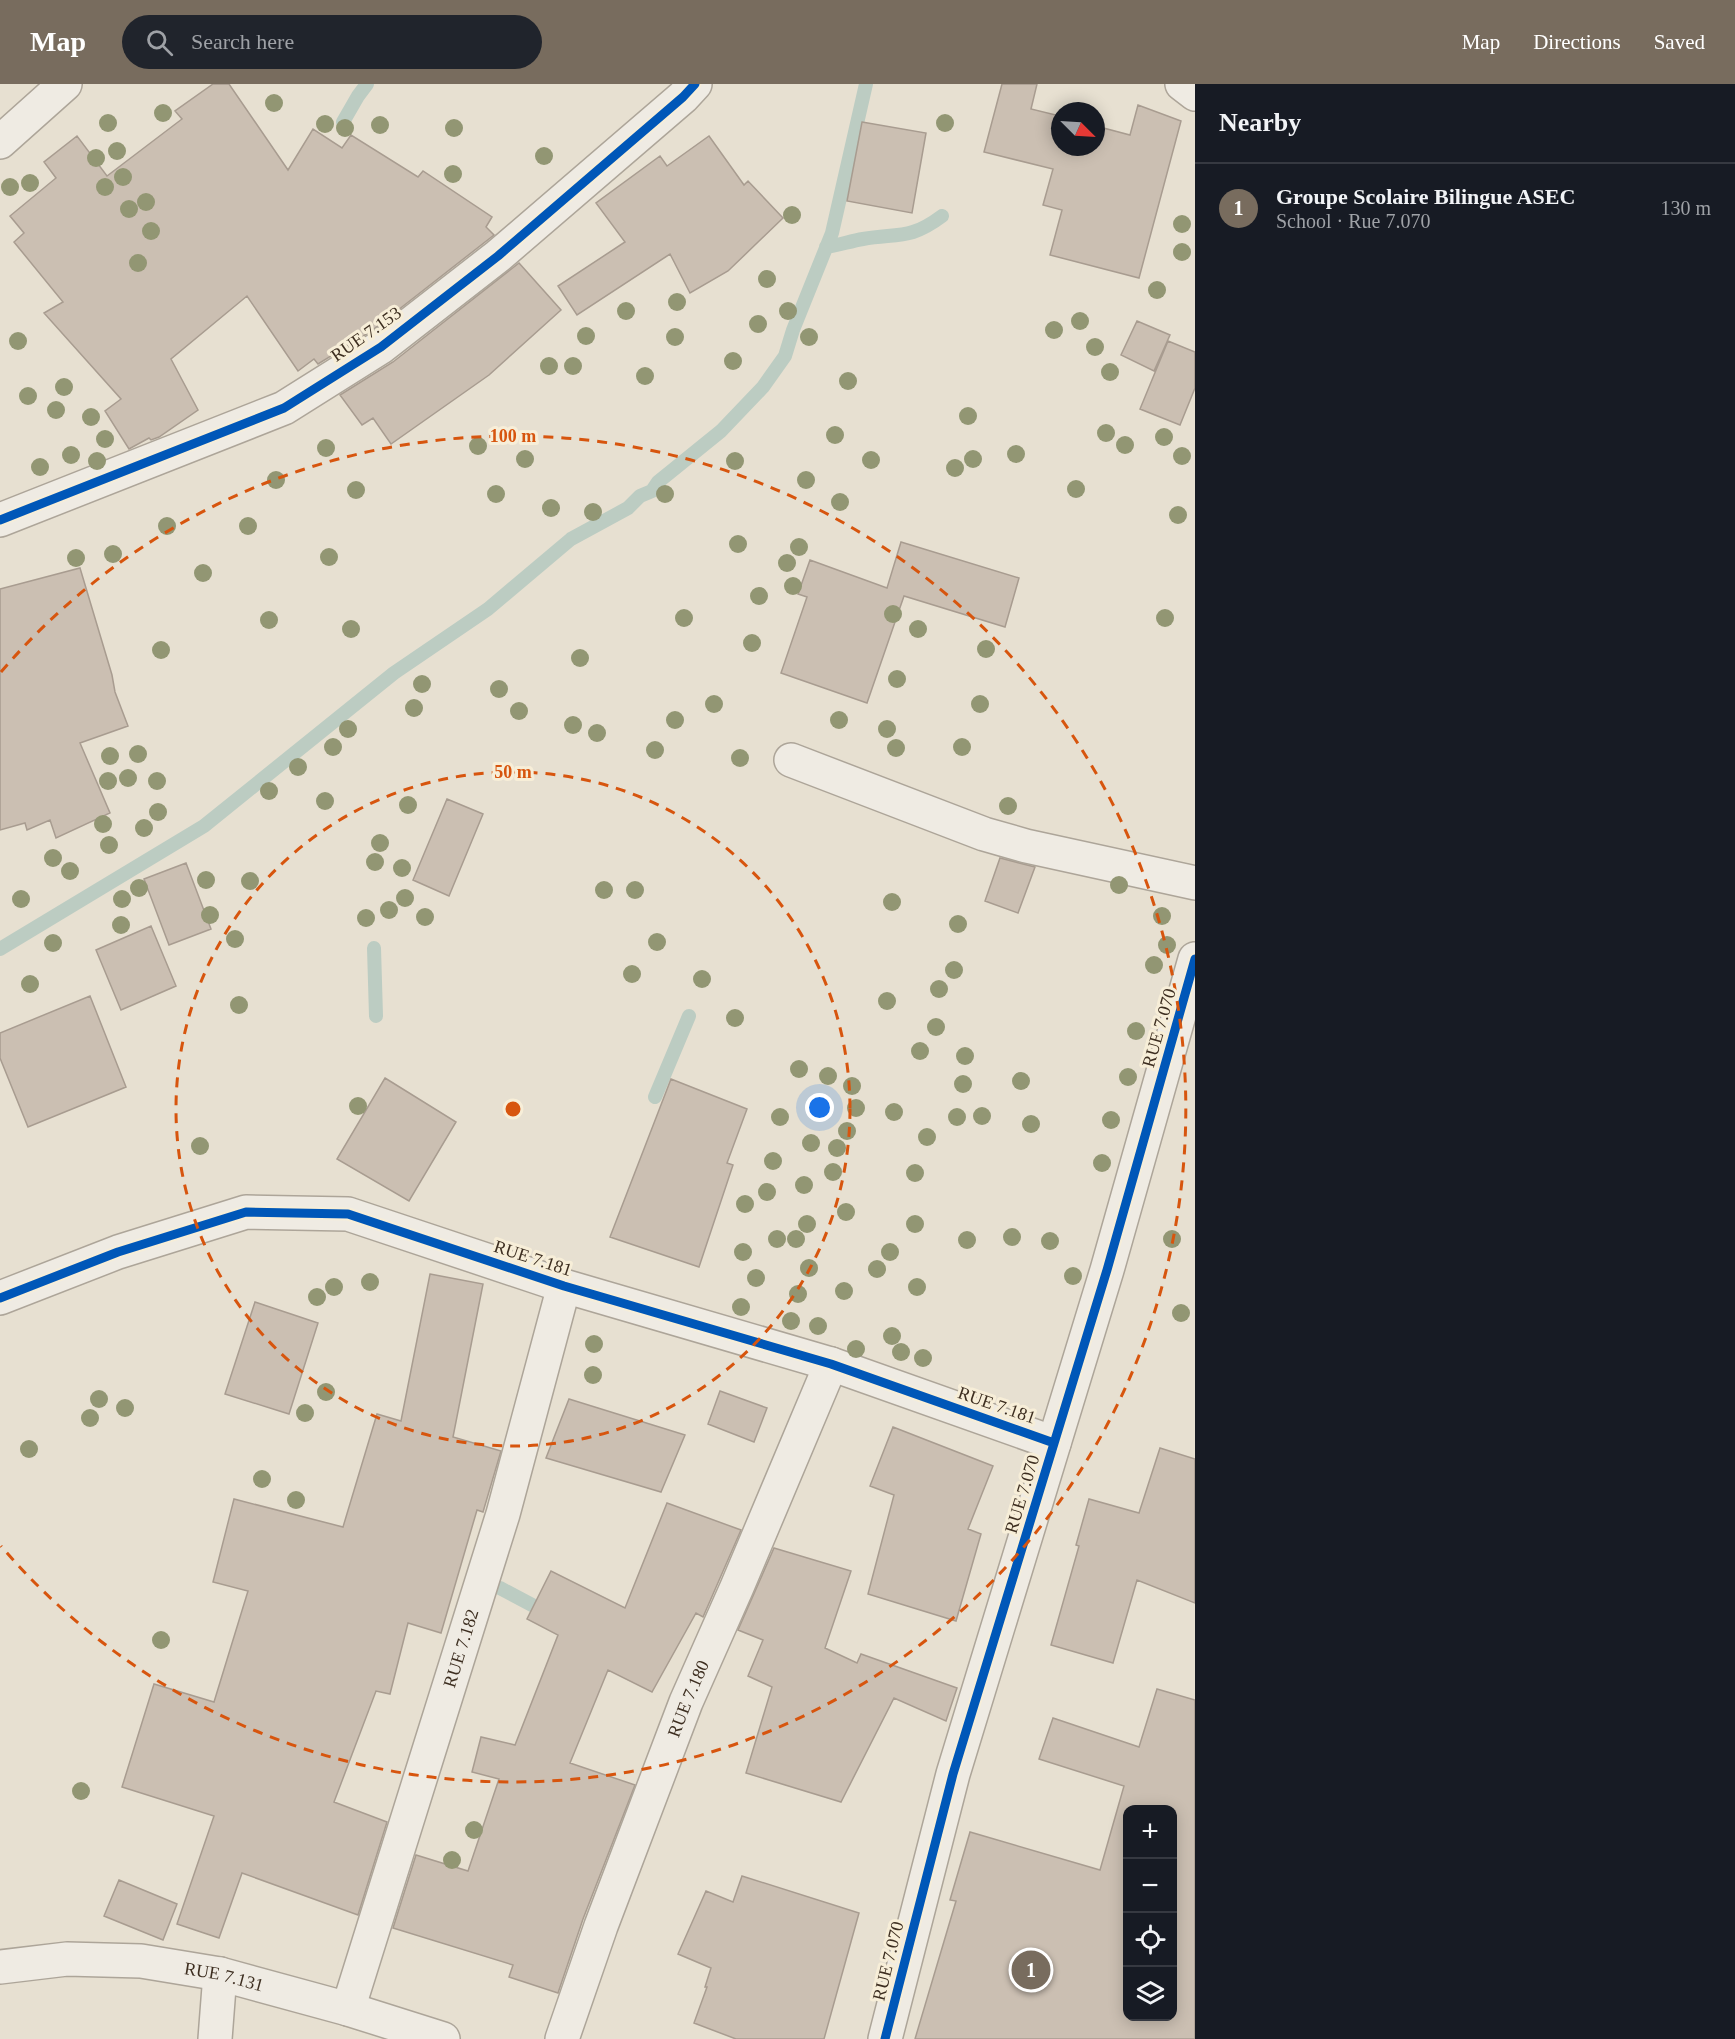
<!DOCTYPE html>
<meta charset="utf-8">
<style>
body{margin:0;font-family:"Times New Roman",serif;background:#20242c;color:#f1f3f6}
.controls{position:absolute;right:18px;bottom:18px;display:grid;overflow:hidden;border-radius:12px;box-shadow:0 3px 15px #0003}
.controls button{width:54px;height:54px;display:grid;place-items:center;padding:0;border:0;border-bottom:2px solid #363941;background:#171b24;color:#f1f3f6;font:30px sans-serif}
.compass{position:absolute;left:1051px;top:18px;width:54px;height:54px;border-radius:50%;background:#171b24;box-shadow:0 3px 15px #0003;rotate:114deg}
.you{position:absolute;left:820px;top:1024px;width:21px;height:21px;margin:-15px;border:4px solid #fff;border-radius:50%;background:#1a73e8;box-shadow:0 0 0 9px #1a73e833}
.badge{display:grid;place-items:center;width:39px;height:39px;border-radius:50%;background:#786c5e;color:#fff;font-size:20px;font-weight:700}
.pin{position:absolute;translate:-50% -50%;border:3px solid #fff;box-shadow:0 2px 6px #0006}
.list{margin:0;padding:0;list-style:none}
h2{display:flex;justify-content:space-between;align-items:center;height:78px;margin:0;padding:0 24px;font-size:26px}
h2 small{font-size:20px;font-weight:400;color:#9ea1a6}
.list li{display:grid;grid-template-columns:39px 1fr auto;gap:18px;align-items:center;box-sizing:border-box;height:90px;padding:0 24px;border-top:2px solid #363941}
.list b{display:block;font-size:22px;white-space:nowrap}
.list p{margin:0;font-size:20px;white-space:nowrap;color:#9ea1a6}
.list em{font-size:20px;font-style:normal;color:#9ea1a6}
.icon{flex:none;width:33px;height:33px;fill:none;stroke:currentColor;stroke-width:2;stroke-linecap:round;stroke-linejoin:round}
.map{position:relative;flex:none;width:1195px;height:1955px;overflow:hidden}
header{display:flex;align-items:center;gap:36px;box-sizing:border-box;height:84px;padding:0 30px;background:#786c5e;color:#fff}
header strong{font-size:28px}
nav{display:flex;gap:33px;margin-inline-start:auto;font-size:21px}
.search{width:420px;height:54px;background:#20242c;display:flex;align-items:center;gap:15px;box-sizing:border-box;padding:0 21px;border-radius:33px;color:#9ea1a6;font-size:22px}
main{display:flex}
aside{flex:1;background:#171b24}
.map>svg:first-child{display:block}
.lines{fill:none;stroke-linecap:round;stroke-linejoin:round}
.stream{stroke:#bcccc2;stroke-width:14}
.building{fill:#cbbfb2;stroke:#a89c90;stroke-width:1.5;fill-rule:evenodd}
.minor-casing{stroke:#ada599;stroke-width:36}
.minor{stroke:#efebe3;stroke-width:33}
.cycleway-casing{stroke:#f7eed8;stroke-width:13}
.cycleway{stroke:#0057b8;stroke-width:9}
.tree{fill:#929673}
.ring{fill:none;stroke:#d7550e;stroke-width:3;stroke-dasharray:10 8}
.labels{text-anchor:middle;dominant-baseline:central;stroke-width:6;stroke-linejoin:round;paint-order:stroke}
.street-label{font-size:18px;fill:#3d2e20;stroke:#f7eed8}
.centre{fill:#d7550e;stroke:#f7eed8;stroke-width:3}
.ring-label{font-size:18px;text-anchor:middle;font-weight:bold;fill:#d7550e;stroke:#f7eed8;stroke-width:6;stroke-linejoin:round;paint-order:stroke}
</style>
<header>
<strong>Map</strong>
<div class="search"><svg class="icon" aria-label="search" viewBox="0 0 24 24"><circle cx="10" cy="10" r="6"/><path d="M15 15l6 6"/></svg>Search here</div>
<nav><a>Map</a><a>Directions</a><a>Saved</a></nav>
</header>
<main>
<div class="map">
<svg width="1195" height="1955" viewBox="0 0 1195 1955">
<rect width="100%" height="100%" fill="#e7e0d1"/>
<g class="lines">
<!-- stream -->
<path class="stream" d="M343,38l15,-26 9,-12
M826,163c13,-2 25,-6 37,-8 35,-6 47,1 79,-23
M374,864l2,68
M0,865l204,-123 190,-153 94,-64 83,-70 57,-31 12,-12 12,-5 6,-9 63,-51 42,-44 22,-31 8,-26 39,-97 34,-149
M655,1013l34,-81
M500,1504l49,26"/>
</g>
<!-- building -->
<path class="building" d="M213,0h16l59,86 25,-41 29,19 9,-13 67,42 5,-6 69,46 -6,10 8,8 -124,97 -52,32 -4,-5 -16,12 -51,-75 -76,63 27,51 -39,27 -8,3 -2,-2 -20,11 -24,-38 16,-12 -77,-86 19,-11 -49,-60 10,-9 -14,-17 46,-38 -12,-16 33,-26 30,40 75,-57 -7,-8z
M1002,0h35l-6,25 29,7v31h36v-21l34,9 8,-30 43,16 -42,157 -89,-23 12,-45 -19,-5 10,-36 -69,-17z
M862,38l64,11 -14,80 -65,-12z
M709,52l35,49 4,-4 35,37 -55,53 -38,22 -20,-39 -93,61 -19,-29 67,-44 -29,-39 64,-47 7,10z
M519,179l42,47 -72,65 -98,69 -18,-26 -11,7 -22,-30 53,-33z
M1137,237l33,14 -16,36 -33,-16z
M1168,257l27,11v36l-15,37 -40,-16z
M901,458l118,36 -14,49 -101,-31 -37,107 -86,-30 26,-76 -9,-3 12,-34 77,28z
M80,484l32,107 3,17 13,34 -48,17 30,70 -54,25 -6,-18 -23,10 -2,-7 -25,7v-241z
M447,715l36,15 -34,82 -36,-16z
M1000,774l35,9 -17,46 -33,-12z
M186,779l25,66 -42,16 -25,-66z
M151,842l25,60 -55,24 -25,-60z
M90,912l36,91 -98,40 -28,-69v-25z
M385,994l71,44 -47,79 -72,-42z
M671,995l76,30 -20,54 6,2 -34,102 -89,-30z
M430,1190l53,10 -30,153 48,14 -18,61 -6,-2 -36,123 -33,-10 -18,71 -14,-3 -42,111 53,20 -29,93 -116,-42 -23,65 -42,-14 37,-108 -92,-29 32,-103 60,18 34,-111 -35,-9 21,-83 109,28 34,-113 24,7z
M255,1218l63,21 -29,91 -64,-20z
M720,1307l47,17 -13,34 -46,-18z
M569,1315l116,36 -24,57 -115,-34z
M893,1343l100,39 -25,63 13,5 -25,87 -88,-27 26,-99 -24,-9z
M1160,1364l35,11v144l-58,-23 -24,83 -62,-18 28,-99 -3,-1 13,-46 50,14z
M667,1419l74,27 -38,87 -7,-4 -44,79 -44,-22 -38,93 65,22 -52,134 -25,74 -49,-16 4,-12 -120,-37 23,-73 52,16 31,-92 -27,-7 9,-35 34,8 43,-110 -31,-16 24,-48 74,37z
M774,1464l77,23 -26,77 32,15 4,-9 96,34 -11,33 -52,-23 -53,104 -95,-29 26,-86 -24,-11 15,-36 -25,-10z
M1157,1605l38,11v339h-280l41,-138 -6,-1 20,-68 130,38 24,-84 -85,-27 14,-41 86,29zM1128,1725h45v207h-45z
M742,1792l117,37 -35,126h-88l-42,-16 13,-36h-2l6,-19 -33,-14 28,-63 27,11z
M119,1796l58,24 -14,36 -59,-24z"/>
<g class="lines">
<defs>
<g id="minor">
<path d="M1182,0l13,10"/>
<path d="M0,58l65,-58"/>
<path d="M0,436l284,-112 97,-61 117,-91 185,-159 12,-13"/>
<path d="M791,676l193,74 42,12 169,37"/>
<path d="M0,1214l118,-46 128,-40 102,2 216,72 267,78 223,79"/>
<path id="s1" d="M0,1883l67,-8 74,2 79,13 128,35 95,30"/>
<path id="s2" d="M348,1925l155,-495 61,-228"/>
<path d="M215,1955l5,-65"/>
<path id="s3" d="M562,1955l39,-113 85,-224 51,-115 94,-223"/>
<path d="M885,1955l68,-265 154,-504 88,-311"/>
</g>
</defs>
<!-- minor casing -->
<use href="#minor" class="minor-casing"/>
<!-- minor -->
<use href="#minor" class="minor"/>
<defs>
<path id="cycleway" d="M0,436l284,-112 97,-61 117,-91 185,-159 12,-13
M0,1214l118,-46 128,-40 102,2 216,72 267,78 223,79
M885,1955l68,-265 154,-504 88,-311"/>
</defs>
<!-- cycleway casing -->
<use href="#cycleway" class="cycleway-casing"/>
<!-- cycleway -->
<use href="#cycleway" class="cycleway"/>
</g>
<!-- trees -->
<g class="tree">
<circle cx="274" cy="19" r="9"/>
<circle cx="163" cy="29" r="9"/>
<circle cx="108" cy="39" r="9"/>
<circle cx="945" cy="39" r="9"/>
<circle cx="325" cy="40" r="9"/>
<circle cx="380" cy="41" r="9"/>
<circle cx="345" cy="44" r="9"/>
<circle cx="454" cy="44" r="9"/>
<circle cx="117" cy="67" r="9"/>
<circle cx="544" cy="72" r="9"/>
<circle cx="96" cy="74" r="9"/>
<circle cx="453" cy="90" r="9"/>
<circle cx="123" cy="93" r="9"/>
<circle cx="30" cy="99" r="9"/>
<circle cx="10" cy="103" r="9"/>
<circle cx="105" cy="103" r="9"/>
<circle cx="146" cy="118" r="9"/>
<circle cx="129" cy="125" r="9"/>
<circle cx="792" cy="131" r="9"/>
<circle cx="1182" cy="140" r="9"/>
<circle cx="151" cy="147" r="9"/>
<circle cx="1182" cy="168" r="9"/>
<circle cx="138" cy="179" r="9"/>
<circle cx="767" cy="195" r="9"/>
<circle cx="1157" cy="206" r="9"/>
<circle cx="677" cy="218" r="9"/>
<circle cx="626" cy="227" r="9"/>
<circle cx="788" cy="227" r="9"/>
<circle cx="1080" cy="237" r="9"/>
<circle cx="758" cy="240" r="9"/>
<circle cx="1054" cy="246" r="9"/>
<circle cx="586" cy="252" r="9"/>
<circle cx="675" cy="253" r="9"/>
<circle cx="809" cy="253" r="9"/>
<circle cx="18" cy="257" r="9"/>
<circle cx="1095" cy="263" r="9"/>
<circle cx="733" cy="277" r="9"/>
<circle cx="549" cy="282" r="9"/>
<circle cx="573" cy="282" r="9"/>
<circle cx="1110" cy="288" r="9"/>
<circle cx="645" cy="292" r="9"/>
<circle cx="848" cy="297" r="9"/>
<circle cx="64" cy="303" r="9"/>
<circle cx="28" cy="312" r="9"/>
<circle cx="56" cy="326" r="9"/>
<circle cx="968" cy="332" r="9"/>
<circle cx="91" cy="333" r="9"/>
<circle cx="1106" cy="349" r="9"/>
<circle cx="835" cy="351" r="9"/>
<circle cx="1164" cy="353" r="9"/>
<circle cx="105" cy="355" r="9"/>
<circle cx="1125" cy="361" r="9"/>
<circle cx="478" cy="362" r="9"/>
<circle cx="326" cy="364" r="9"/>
<circle cx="1016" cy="370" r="9"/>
<circle cx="71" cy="371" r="9"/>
<circle cx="1182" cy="372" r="9"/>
<circle cx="525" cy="375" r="9"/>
<circle cx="973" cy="375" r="9"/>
<circle cx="871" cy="376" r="9"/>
<circle cx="97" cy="377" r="9"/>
<circle cx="735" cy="377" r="9"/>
<circle cx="40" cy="383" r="9"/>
<circle cx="955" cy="384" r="9"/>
<circle cx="276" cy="396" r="9"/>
<circle cx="806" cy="396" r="9"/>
<circle cx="1076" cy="405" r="9"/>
<circle cx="356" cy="406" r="9"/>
<circle cx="496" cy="410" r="9"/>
<circle cx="665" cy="410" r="9"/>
<circle cx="840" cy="418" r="9"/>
<circle cx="551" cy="424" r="9"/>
<circle cx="593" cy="428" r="9"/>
<circle cx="1178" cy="431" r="9"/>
<circle cx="167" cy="442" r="9"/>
<circle cx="248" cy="442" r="9"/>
<circle cx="738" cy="460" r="9"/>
<circle cx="799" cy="463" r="9"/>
<circle cx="113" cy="470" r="9"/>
<circle cx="329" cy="473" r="9"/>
<circle cx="76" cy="474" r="9"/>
<circle cx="787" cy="479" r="9"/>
<circle cx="203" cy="489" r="9"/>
<circle cx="793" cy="502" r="9"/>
<circle cx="759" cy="512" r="9"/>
<circle cx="893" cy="530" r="9"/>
<circle cx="684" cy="534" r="9"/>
<circle cx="1165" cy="534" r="9"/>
<circle cx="269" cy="536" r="9"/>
<circle cx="351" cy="545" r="9"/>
<circle cx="918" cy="545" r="9"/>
<circle cx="752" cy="559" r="9"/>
<circle cx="986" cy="565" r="9"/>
<circle cx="161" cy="566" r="9"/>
<circle cx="580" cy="574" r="9"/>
<circle cx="897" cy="595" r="9"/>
<circle cx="422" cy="600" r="9"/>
<circle cx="499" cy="605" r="9"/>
<circle cx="714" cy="620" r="9"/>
<circle cx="980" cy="620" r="9"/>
<circle cx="414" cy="624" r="9"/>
<circle cx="519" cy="627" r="9"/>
<circle cx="675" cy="636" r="9"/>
<circle cx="839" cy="636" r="9"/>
<circle cx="573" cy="641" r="9"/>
<circle cx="348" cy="645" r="9"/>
<circle cx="887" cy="645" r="9"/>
<circle cx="597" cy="649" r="9"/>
<circle cx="333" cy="663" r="9"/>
<circle cx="962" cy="663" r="9"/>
<circle cx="896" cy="664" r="9"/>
<circle cx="655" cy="666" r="9"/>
<circle cx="138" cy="670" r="9"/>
<circle cx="110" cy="672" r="9"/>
<circle cx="740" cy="674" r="9"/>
<circle cx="298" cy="683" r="9"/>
<circle cx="128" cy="694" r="9"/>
<circle cx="108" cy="697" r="9"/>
<circle cx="157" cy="697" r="9"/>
<circle cx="269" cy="707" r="9"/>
<circle cx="325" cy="717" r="9"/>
<circle cx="408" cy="721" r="9"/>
<circle cx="1008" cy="722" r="9"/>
<circle cx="158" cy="728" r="9"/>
<circle cx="103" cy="740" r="9"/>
<circle cx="144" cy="744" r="9"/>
<circle cx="380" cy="759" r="9"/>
<circle cx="109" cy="761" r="9"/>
<circle cx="53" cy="774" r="9"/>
<circle cx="375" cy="778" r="9"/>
<circle cx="402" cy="784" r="9"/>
<circle cx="70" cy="787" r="9"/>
<circle cx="206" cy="796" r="9"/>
<circle cx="250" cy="797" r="9"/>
<circle cx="1119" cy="801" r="9"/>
<circle cx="139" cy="804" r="9"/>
<circle cx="604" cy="806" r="9"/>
<circle cx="635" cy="806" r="9"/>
<circle cx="405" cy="814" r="9"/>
<circle cx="21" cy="815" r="9"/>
<circle cx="122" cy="815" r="9"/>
<circle cx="892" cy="818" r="9"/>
<circle cx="389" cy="826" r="9"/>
<circle cx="210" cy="831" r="9"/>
<circle cx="1162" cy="832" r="9"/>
<circle cx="425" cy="833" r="9"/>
<circle cx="366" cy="834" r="9"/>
<circle cx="958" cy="840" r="9"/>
<circle cx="121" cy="841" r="9"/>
<circle cx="235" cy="855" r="9"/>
<circle cx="657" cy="858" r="9"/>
<circle cx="53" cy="859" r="9"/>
<circle cx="1167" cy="861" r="9"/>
<circle cx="1154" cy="881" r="9"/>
<circle cx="954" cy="886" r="9"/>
<circle cx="632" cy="890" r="9"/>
<circle cx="702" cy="895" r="9"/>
<circle cx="30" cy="900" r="9"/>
<circle cx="939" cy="905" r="9"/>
<circle cx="887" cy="917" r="9"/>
<circle cx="239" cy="921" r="9"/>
<circle cx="735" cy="934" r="9"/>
<circle cx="936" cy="943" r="9"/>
<circle cx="1136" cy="947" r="9"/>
<circle cx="920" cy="967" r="9"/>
<circle cx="965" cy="972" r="9"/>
<circle cx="799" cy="985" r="9"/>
<circle cx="828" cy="992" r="9"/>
<circle cx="1128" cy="993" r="9"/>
<circle cx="1021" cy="997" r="9"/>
<circle cx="963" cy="1000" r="9"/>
<circle cx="852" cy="1002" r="9"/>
<circle cx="358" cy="1022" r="9"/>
<circle cx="856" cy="1024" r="9"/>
<circle cx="894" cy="1028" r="9"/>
<circle cx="982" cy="1032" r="9"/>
<circle cx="780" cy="1033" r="9"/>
<circle cx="957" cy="1033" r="9"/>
<circle cx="1111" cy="1036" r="9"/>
<circle cx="1031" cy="1040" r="9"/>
<circle cx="847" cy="1047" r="9"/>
<circle cx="927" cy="1053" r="9"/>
<circle cx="811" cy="1059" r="9"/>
<circle cx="200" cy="1062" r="9"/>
<circle cx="837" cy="1064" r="9"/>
<circle cx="773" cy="1077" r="9"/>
<circle cx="1102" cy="1079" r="9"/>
<circle cx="833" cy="1088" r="9"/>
<circle cx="915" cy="1089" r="9"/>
<circle cx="804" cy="1101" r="9"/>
<circle cx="767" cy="1108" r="9"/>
<circle cx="745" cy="1120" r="9"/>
<circle cx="846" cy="1128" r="9"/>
<circle cx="807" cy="1140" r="9"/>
<circle cx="915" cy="1140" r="9"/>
<circle cx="1012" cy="1153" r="9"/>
<circle cx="777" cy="1155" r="9"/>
<circle cx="796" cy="1155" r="9"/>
<circle cx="1172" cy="1155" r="9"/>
<circle cx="967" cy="1156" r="9"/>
<circle cx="1050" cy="1157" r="9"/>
<circle cx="743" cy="1168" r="9"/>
<circle cx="890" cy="1168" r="9"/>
<circle cx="809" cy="1184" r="9"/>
<circle cx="877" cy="1185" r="9"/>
<circle cx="1073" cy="1192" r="9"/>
<circle cx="756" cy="1194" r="9"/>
<circle cx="370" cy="1198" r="9"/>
<circle cx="334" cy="1203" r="9"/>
<circle cx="917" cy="1203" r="9"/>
<circle cx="844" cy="1207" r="9"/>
<circle cx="798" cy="1210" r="9"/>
<circle cx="317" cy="1213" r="9"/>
<circle cx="741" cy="1223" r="9"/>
<circle cx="1181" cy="1229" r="9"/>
<circle cx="791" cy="1237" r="9"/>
<circle cx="818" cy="1242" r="9"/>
<circle cx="892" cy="1252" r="9"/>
<circle cx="594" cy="1260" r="9"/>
<circle cx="856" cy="1265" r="9"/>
<circle cx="901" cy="1268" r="9"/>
<circle cx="923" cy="1274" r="9"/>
<circle cx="593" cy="1291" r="9"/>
<circle cx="326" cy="1308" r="9"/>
<circle cx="99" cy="1315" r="9"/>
<circle cx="125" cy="1324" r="9"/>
<circle cx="305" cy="1329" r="9"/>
<circle cx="90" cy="1334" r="9"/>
<circle cx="29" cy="1365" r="9"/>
<circle cx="262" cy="1395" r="9"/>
<circle cx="296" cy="1416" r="9"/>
<circle cx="161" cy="1556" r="9"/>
<circle cx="81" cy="1707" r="9"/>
<circle cx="474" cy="1746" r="9"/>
<circle cx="452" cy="1776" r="9"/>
</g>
<!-- distance rings -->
<g class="ring">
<circle cx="513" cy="1025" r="337"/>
<path d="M1 588A673 673 0 1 1 1 1462"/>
</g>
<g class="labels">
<!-- street labels -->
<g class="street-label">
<text transform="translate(366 250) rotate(-35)">RUE 7.153</text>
<text transform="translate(1159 944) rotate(-74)">RUE 7.070</text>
<text transform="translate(533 1174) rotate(18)">RUE 7.181</text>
<text transform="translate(997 1321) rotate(19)">RUE 7.181</text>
<text transform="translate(1022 1410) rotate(-73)">RUE 7.070</text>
<text stroke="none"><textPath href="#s2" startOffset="378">RUE 7.182</textPath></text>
<text stroke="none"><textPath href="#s3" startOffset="363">RUE 7.180</textPath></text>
<text transform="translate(888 1877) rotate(-76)">RUE 7.070</text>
<text stroke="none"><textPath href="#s1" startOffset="226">RUE 7.131</textPath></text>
</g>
</g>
<circle cx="513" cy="1025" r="9" class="centre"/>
<g class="ring-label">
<text x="513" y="358">100 m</text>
<text x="513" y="694">50 m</text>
</g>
</svg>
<div class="controls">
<button>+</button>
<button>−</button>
<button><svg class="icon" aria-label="locate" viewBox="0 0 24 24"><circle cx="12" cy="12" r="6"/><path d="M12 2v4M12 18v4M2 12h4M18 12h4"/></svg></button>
<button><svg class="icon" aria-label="layers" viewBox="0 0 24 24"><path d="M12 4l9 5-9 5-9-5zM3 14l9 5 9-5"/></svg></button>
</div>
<svg class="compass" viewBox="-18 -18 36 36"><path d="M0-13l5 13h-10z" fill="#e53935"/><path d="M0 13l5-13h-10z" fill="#9ea1a6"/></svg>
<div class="you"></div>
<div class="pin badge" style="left:1031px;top:1886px">1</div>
</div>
<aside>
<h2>Nearby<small></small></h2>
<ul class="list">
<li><span class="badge">1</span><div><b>Groupe Scolaire Bilingue ASEC</b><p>School · Rue 7.070</p></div><em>130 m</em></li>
</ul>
</aside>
</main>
